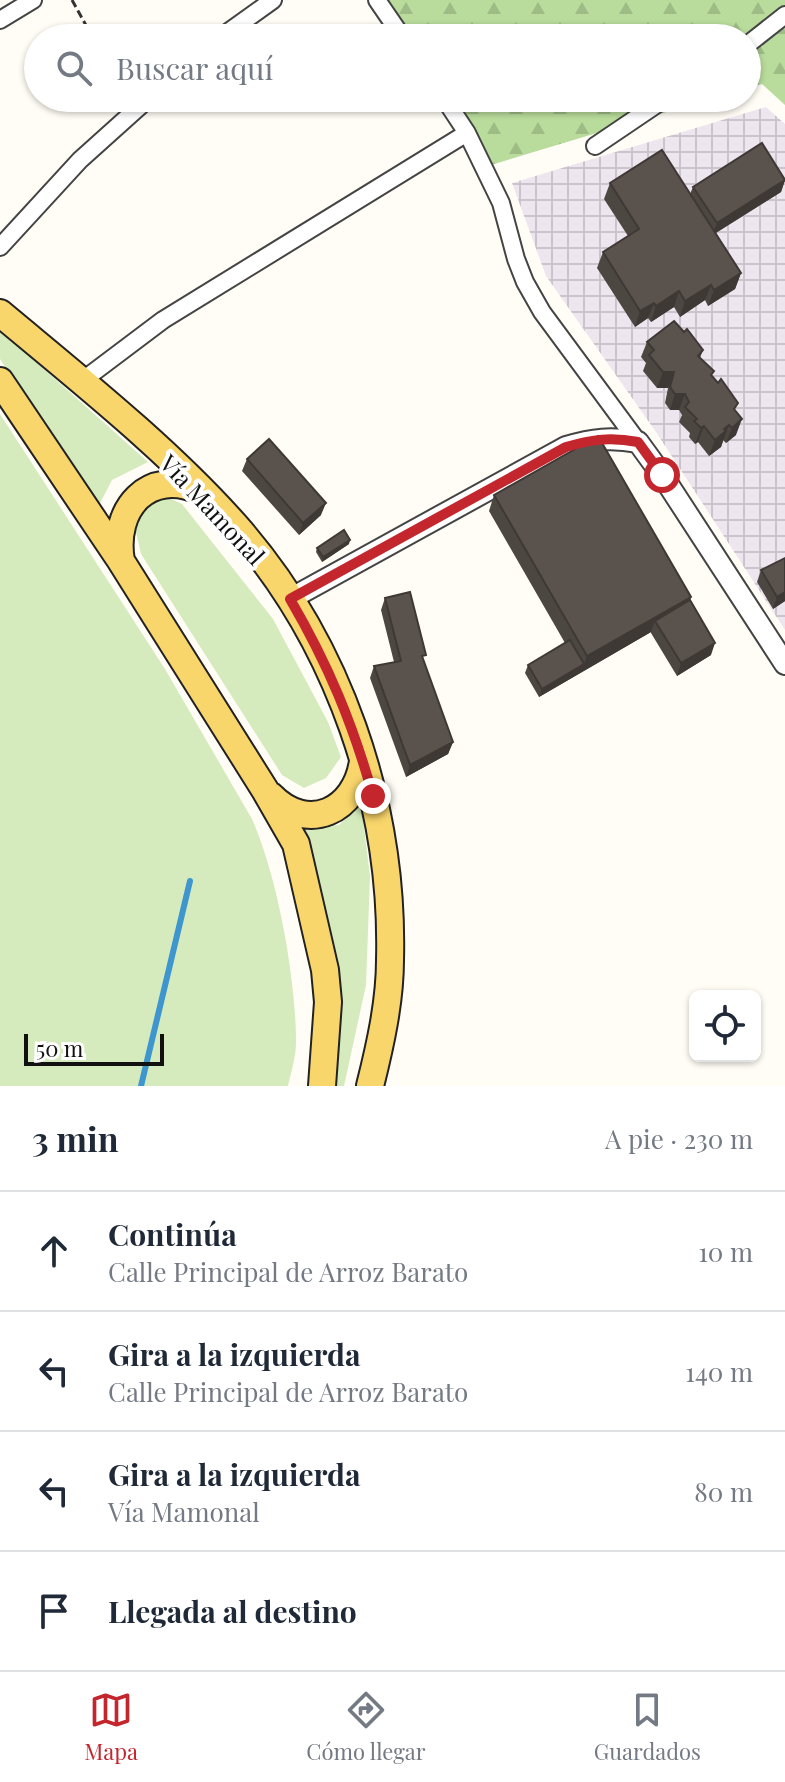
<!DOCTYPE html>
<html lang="es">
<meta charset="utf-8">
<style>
body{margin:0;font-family:"Playfair Display",serif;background:#f6f6f7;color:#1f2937}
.controls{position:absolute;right:24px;bottom:24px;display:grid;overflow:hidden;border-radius:12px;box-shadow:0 2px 6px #0004}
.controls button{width:72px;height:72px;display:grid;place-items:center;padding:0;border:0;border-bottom:2px solid #e0e1e3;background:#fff;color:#1f2937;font:40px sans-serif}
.scale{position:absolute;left:24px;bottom:20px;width:140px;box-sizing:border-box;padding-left:8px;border:4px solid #111;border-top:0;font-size:22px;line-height:28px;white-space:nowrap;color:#111;-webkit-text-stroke:6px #fff;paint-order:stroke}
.stop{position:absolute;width:24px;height:24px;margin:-18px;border:6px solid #c4262e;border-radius:50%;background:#fff}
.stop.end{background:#c4262e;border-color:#fff;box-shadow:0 2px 8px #0008}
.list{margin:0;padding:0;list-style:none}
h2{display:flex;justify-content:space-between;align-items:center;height:104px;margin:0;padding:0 32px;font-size:34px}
h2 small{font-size:26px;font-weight:400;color:#747a83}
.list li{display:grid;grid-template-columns:52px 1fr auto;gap:24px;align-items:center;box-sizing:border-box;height:120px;padding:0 32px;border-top:2px solid #e0e1e3}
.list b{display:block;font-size:30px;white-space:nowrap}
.list p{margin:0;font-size:26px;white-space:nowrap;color:#747a83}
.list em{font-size:26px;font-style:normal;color:#747a83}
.icon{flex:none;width:44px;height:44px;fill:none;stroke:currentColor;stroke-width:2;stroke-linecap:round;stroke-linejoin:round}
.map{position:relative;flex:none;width:785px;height:1086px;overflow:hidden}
.search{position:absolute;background:#fff;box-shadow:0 2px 6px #0004;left:24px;right:24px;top:24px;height:88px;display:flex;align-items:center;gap:20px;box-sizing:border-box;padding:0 28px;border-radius:44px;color:#747a83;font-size:30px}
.sheet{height:584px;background:#fff}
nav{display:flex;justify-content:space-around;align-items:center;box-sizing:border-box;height:112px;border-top:2px solid #e0e1e3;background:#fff;font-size:22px;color:#747a83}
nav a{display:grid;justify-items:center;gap:4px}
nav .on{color:#c4262e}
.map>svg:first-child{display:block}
.industrial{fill:url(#industrial-grid)}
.grass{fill:#d5ebbd}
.forest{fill:url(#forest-firs)}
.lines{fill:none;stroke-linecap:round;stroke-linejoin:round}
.stream{stroke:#3f96cf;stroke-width:6}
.minor-casing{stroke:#444;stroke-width:20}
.tertiary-casing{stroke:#444;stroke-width:24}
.primary-casing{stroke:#222;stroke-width:30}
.path{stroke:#333;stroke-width:3;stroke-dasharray:8 4;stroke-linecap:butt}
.minor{stroke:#fff;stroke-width:16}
.tertiary{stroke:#fff;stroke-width:20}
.primary{stroke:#f9d66b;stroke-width:26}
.wall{fill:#4d4742}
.shaded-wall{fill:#3f3936}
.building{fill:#5a524d;stroke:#3f3936;stroke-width:2}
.route{stroke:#c4262e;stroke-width:10}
.labels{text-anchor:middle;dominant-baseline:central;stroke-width:8;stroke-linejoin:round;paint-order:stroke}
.street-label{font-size:24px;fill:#111;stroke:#fff}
</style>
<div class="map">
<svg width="785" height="1086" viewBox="0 0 785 1086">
<defs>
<pattern id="industrial-grid" width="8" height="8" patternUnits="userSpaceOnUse" patternTransform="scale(2)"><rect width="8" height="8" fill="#eee6ef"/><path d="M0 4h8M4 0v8" fill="none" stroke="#cbc4cc"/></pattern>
<pattern id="forest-firs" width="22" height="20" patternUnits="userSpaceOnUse" patternTransform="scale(2)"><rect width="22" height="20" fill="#b9dc9c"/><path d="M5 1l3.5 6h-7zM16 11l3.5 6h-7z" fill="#9ebc85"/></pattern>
</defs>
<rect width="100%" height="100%" fill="#fffdf5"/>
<!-- industrial -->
<path class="industrial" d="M766,107l19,17v506l-129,-198 -110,-156 -34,-93z"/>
<!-- grass -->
<path class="grass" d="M0,330l148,132 -36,18 -15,29 -97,-150z
M0,414l165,255 87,150c26,59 44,160 44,224 0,14 -5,29 -8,43h-288z
M165,496l17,8 91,115 55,103 13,35 -15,21 -22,10 -22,-13 -141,-221 -5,-22 2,-18 12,-13z
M361,804l9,72 -4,109 -22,101h-17l4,-19 -38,-239 46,-3z"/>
<!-- forest -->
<path class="forest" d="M375,0h410v105l-23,-21 -15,4v-50h-347z
M440,98h273l-232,70z"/>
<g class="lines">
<!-- stream -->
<path class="stream" d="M141,1086l49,-205"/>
<defs>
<path id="minor" d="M377,0l26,38
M0,20l33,-20
M220,38l53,-38
M747,45l38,-30
M444,98l23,35 34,70 15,56 9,23 17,30 96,130
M595,146l71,-48
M0,247l80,-87 69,-62
M82,381l81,-61 304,-187"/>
<path id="tertiary" d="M290,599l276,-152c27,-8 45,-10 72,-5l24,33 123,189"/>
<path id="primary" d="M0,313c79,66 166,135 234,211 105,118 160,280 156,436 0,42 -10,86 -20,126
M0,381l121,180 144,229 31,54 29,126 3,32 -6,84
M121,561c-9,-52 27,-94 80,-70
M271,796c37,38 85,15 92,-35"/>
</defs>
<!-- minor casing -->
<use href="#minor" class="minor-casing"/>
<!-- tertiary casing -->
<use href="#tertiary" class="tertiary-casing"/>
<!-- primary casing -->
<use href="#primary" class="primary-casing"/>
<!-- path -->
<path class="path" d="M72,0l21,38"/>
<!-- minor -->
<use href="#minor" class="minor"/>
<!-- tertiary -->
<use href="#tertiary" class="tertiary"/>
<!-- primary -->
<use href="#primary" class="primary"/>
</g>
<!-- wall -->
<path class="wall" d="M785,180l-4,12 -65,41 25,40 -6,16 -27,17 -3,-6 -25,17 -6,-10 -23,15 -3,-4 -13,9 -38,-59 6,-16 25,-16 -24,-37 6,-16 80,11 3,-7z
M684,332l19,18 -3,8 36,53v24l-10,8 -3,-3 -2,7 -12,9 -11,-14 -3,2 -6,-7 1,-4 -11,-11 3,-7 -3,-5h-9l-5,-7 3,-15h-11l-14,-17 3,-8 -5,-6 6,-15z
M247,459l74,56 -22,20 -57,-64z
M494,495l197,102 -1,3 21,55 -34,21 -26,-43v-1l-112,65 -14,-24 3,-8 37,-22 -76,-132z
M349,544l-27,18 -6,-10 1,-4z
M761,570l24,31 -12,8 -16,-27z
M385,598l39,63 29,81 -5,12 -42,23 -36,-99 4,-12 20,-4 -13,-52z"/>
<!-- shaded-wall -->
<path class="shaded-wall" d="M785,180l-4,12 -69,43 5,-12z
M741,273l-6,16 -27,17 6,-16z
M711,285l-6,15 -25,17 5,-16z
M679,291l-5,16 -23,15 5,-16z
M654,303l-6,15 -13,9 5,-16z
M663,372h11l-6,16h-11z
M675,394h10l-6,16h-9z
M742,419l-6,16 -10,8 6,-15z
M729,425l-8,22 -12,9 6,-16z
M704,426l-6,16 -3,2 6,-16z
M326,503l-5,12 -22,20 4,-12z
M350,540l-1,4 -27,18 1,-5z
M785,592v9l-12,8 4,-12z
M691,597l-6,15 -30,9 -4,11 -112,65 3,-8 42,-25 3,-8z
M715,643l-4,12 -34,21 4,-13z
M453,742l-5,12 -42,23 4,-12z"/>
<!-- building -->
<path class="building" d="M762,143l23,37 -68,43 -24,-36z
M662,150l79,123 -27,17 -3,-5 -26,16 -6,-10 -23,15 -2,-3 -14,8 -37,-59 36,-23 -29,-46z
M674,321l10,11 3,-3 16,21 -5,6 16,15 -3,4 7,8 3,-4 17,24 -4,6 8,10 -10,9 -3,-3 -5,4 2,2 -11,9 -11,-14 -3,2 -7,-7 3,-2 -12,-12 4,-5 -4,-8h-10l-5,-7 4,-15h-11l-14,-17 5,-5 -7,-8z
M598,436l93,161 -104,59 -93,-161z
M269,439l57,64 -23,20 -56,-64z
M344,530l6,10 -27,17 -6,-9z
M785,558v34l-8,5 -16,-27z
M410,592l16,63 -4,1 31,86 -43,23 -36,-99 27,-5 -16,-63z
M690,600l25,43 -34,20 -26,-42z
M570,640l14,24 -42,25 -14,-24z"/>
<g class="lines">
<!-- route -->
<path class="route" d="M373,796c-20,-72 -45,-132 -83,-197l276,-152c27,-8 45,-10 72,-5l24,33"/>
</g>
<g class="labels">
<!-- street labels -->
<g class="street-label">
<text transform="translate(213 509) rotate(47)">Vía Mamonal</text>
</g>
</g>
</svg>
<div class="controls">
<button><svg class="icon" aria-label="locate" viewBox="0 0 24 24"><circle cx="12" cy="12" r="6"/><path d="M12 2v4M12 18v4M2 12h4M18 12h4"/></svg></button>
</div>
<div class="scale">50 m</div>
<div class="stop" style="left:662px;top:475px"></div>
<div class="stop end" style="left:373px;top:796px"></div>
<div class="search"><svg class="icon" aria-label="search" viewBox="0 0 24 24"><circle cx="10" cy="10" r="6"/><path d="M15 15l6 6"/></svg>Buscar aquí</div>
</div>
<section class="sheet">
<h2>3 min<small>A pie · 230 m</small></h2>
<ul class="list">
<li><svg class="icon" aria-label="ahead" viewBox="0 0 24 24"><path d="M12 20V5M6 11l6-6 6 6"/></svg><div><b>Continúa</b><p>Calle Principal de Arroz Barato</p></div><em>10 m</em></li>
<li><svg class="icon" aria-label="left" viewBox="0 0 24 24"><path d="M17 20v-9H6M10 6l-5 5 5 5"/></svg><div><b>Gira a la izquierda</b><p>Calle Principal de Arroz Barato</p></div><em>140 m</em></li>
<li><svg class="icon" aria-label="left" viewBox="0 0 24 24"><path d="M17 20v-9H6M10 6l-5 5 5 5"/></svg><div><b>Gira a la izquierda</b><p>Vía Mamonal</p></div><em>80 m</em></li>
<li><svg class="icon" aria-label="arrive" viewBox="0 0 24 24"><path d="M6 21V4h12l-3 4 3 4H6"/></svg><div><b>Llegada al destino</b></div></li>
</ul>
</section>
<nav>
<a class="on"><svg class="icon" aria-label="map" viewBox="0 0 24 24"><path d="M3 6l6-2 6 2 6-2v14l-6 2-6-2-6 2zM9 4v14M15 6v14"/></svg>Mapa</a>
<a><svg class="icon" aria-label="directions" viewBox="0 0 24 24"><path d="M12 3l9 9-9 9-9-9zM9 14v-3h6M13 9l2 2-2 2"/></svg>Cómo llegar</a>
<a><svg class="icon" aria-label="saved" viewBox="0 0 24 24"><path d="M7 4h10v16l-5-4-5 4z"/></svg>Guardados</a>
</nav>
